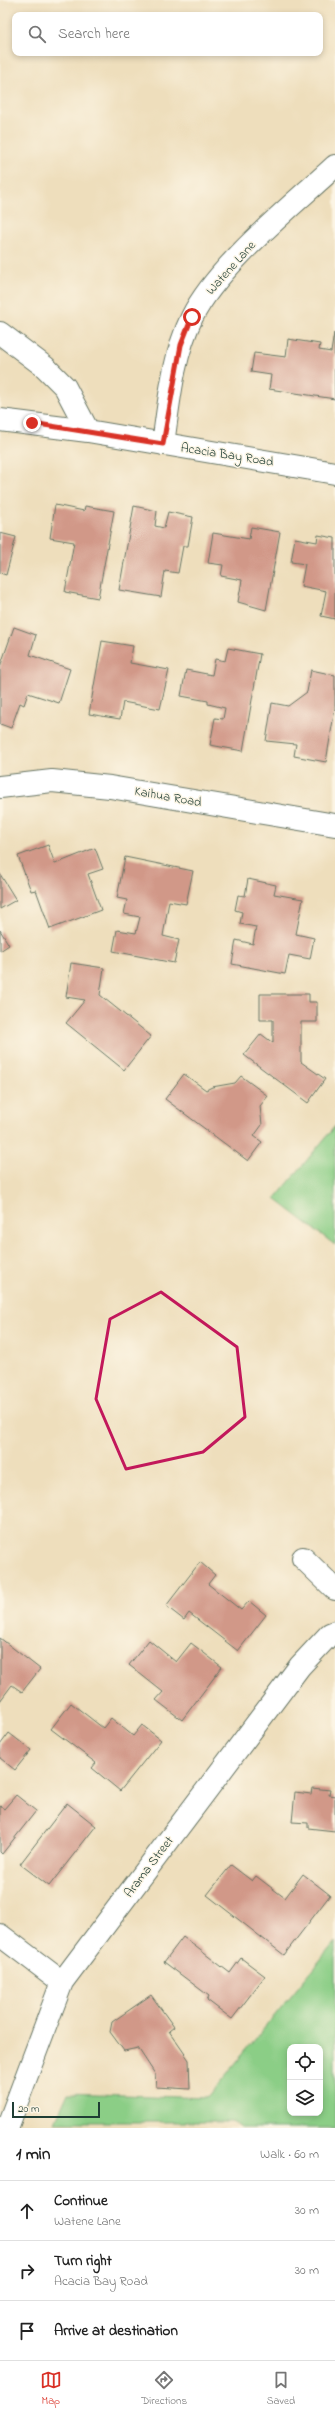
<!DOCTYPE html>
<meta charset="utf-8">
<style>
body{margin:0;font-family:"Indie Flower",sans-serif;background:#f2f2f2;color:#222}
.controls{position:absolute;right:12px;bottom:12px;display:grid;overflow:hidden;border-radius:8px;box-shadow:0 2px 6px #0003}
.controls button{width:36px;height:36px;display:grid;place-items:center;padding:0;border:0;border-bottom:1px solid #e0e0e0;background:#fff;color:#222;font:20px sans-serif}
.scale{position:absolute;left:12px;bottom:10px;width:88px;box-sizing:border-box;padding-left:4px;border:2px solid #1f3d34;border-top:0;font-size:11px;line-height:14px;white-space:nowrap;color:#1f3d34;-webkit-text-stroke:3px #fcf5e5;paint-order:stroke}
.stop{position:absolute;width:12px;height:12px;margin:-9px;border:3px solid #d93025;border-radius:50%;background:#fff}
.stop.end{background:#d93025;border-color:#fff;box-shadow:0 1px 4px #0008}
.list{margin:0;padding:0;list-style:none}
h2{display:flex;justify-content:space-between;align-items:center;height:52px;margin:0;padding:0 16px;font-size:17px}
h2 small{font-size:13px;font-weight:400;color:#767676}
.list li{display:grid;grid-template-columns:26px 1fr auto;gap:12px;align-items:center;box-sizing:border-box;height:60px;padding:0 16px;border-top:1px solid #e0e0e0}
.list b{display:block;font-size:15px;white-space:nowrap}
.list p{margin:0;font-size:13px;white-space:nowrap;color:#767676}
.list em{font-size:13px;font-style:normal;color:#767676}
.icon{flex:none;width:22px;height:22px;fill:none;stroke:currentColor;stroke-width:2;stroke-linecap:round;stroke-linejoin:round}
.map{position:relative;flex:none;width:335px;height:2128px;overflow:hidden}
.search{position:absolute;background:#fff;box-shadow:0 2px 6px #0003;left:12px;right:12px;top:12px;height:44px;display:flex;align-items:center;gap:10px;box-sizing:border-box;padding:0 14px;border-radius:8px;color:#767676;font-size:15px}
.sheet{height:232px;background:#fff}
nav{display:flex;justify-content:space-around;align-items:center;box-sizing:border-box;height:56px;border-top:1px solid #e0e0e0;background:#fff;font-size:11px;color:#767676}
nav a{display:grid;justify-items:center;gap:2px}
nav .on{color:#d93025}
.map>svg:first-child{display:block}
.green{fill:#8bce86;stroke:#55865d;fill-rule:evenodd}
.building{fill:#d19888}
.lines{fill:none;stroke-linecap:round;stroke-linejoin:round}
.minor-casing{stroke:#677564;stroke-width:24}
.minor{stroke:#fff;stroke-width:22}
.route{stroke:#d93025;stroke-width:5}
.marked{fill:none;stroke:#c2185b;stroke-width:3;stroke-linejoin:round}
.labels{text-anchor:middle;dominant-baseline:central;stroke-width:3;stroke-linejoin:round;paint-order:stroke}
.street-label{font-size:13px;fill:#1f3d34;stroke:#fcf5e5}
</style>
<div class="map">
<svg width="335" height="2128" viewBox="0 0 335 2128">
<rect width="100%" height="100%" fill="#fcf5e5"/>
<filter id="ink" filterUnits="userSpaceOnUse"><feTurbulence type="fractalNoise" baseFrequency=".025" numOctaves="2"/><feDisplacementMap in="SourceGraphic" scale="8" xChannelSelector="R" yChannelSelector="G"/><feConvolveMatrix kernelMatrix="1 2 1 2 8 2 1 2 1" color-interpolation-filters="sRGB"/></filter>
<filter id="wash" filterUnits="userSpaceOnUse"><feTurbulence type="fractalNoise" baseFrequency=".012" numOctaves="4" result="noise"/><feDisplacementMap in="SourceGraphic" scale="16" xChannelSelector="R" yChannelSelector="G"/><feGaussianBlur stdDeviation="0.9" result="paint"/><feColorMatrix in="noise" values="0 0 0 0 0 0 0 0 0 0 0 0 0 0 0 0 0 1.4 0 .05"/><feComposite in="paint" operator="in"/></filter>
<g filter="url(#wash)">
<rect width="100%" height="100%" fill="#eedebc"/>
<!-- green -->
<path class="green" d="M335,1126v119l-60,-46z
M335,1942v186h-95l-8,-6h-177l13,-29 139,5zM290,2047h30v66h-30z"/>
<g id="blocks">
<!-- building -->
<path class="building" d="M334,333l1,66 -66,-10 2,-14 -20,-3 3,-19 32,4 2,-18 32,5 -1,6 12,2z
M55,505l29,6 1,-5 29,5 -16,87 -33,-6 9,-50 -24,-4z
M134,506l23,5 -2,15 9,2 4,-16 25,5 -5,29h-5l-5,27 -13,-2 -4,26 -42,-7z
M251,527l29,5 -14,78 -28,-8 4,-22 -21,-4 2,-11 -15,-2 5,-30 36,6z
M0,533l16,4 -10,38 -6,-2z
M318,535l17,3v81l-14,-3 5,-25 -25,-5 4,-22 -14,-2 4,-24 22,4z
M14,627l22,8 -6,20 40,14 -11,34 -31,-10 -4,12 -4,-2 -9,25 -11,-4v-57z
M102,641l31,5 -3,17 39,7 -9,39 -37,-7 -3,17 -31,-5z
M228,648l32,6 -17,97 -33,-6 5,-27 8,1 2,-11 -17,-4v-3l-27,-5 5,-26 26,5 3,-16 10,2z
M311,670l24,5v33l-9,54 -32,-6 2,-12 -30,-3 6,-38 16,3 19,-14z
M48,845l7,19 40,-16 8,21 -15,5 13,36 -51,19 -14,-39 -5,1 -13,-35z
M125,857l68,14 -7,33 -17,-3 -6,35 16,4 -5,23 -61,-12 4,-21 19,3 4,-16 -16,-3 3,-14 -10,-2z
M0,874l16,26 -16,9z
M248,879l28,6 -2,9 29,5 -7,35 18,4 -4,21 -21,-4 -4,19 -53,-10 4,-24 17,4 3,-17 -16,-3 2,-12 -7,-2 3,-15 7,1z
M0,930l9,15 -9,6z
M71,963l33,5 -4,27 51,41 -27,34 -58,-47 19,-23 -19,-3z
M260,994h49v8h8v20h-16v40l24,17 -17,24 -64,-48 17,-21 12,9v-23h-13z
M184,1074l22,16 6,-3 23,-4 6,-7 27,20 -8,10 2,19 -8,11 8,6 -14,19 -83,-62z
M200,1562l15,13 -7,9 33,26 8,-9 17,14 -28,36 -49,-38 -5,7 -18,-14z
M0,1638l40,31 -18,23 -10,-7 -12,16z
M149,1640l27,22 15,-19 31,24 -40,53 -26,-20 7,-8 -34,-27z
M71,1703l32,25 8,-10 22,18 9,-11 19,15 -41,51 -28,-23 4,-5 -45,-34z
M9,1733l22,17 -16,20 -15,-12v-13z
M312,1788l18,2 -1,5 6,1v35l-27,-3v-5l-16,-1 3,-30 16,2z
M16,1795l20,16 -34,43 -2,-2v-46l4,3z
M67,1803l29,23 -47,60 -29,-22z
M231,1865l21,16 4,-5 29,22 18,-24 27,21 -46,60 -77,-60z
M183,1937l47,36 11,-15 24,18 -33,43 -25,-19 2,-4 -45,-34z
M151,1995l23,32 -5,4 20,29 1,29 -34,-2 -1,-13 -17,-26 -14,3 -14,-19 2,-10z"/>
</g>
</g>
<g filter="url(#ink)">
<use href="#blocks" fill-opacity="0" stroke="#677564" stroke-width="1"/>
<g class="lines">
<defs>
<path id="minor" d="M0,333l45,34 20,20 23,44
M0,420l88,11 247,42
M163,444c6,-42 10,-88 29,-127 25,-51 100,-111 143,-151
M0,787l52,-6 58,6 225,38
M303,1558l32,31
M0,1935l62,47
M7,2128l55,-146 238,-316 30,-32 5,-2"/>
</defs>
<!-- minor casing -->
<use href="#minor" class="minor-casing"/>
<!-- minor -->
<use href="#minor" class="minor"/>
</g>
</g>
<g class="lines" filter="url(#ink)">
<!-- route -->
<path class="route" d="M32,423l131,21 18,-99 11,-28"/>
</g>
<!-- marked area -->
<path class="marked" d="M161,1292l76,55 8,70 -42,35 -77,17 -30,-70 14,-80z"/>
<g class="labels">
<!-- street labels -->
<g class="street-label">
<text transform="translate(231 268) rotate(-48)">Watene Lane</text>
<text transform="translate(227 455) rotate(9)">Acacia Bay Road</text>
<text transform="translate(168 797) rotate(10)">Kaihua Road</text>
<text transform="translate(149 1867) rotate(-53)">Arama Street</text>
</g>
</g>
</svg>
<div class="controls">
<button><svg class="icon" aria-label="locate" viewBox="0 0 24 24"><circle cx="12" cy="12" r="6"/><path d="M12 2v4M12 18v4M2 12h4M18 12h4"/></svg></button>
<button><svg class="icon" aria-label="layers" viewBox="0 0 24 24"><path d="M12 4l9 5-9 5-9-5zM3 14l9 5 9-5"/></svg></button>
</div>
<div class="scale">20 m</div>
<div class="stop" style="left:192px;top:317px"></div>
<div class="stop end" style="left:32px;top:423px"></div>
<div class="search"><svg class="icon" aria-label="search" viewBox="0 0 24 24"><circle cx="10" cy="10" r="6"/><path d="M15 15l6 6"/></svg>Search here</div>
</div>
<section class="sheet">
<h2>1 min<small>Walk · 60 m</small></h2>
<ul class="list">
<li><svg class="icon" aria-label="ahead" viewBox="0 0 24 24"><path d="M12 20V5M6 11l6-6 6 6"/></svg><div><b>Continue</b><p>Watene Lane</p></div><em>30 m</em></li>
<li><svg class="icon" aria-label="right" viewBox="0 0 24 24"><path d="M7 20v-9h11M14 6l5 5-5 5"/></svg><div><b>Turn right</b><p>Acacia Bay Road</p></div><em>30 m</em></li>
<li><svg class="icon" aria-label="arrive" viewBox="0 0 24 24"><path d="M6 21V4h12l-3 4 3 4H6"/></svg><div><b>Arrive at destination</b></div></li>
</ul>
</section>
<nav>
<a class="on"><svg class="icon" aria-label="map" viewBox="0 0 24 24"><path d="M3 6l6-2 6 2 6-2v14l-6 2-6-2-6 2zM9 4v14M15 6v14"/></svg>Map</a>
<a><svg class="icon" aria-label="directions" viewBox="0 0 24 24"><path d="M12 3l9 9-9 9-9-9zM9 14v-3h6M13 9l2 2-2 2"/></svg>Directions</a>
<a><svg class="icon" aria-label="saved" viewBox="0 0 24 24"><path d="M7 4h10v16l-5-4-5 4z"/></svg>Saved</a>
</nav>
